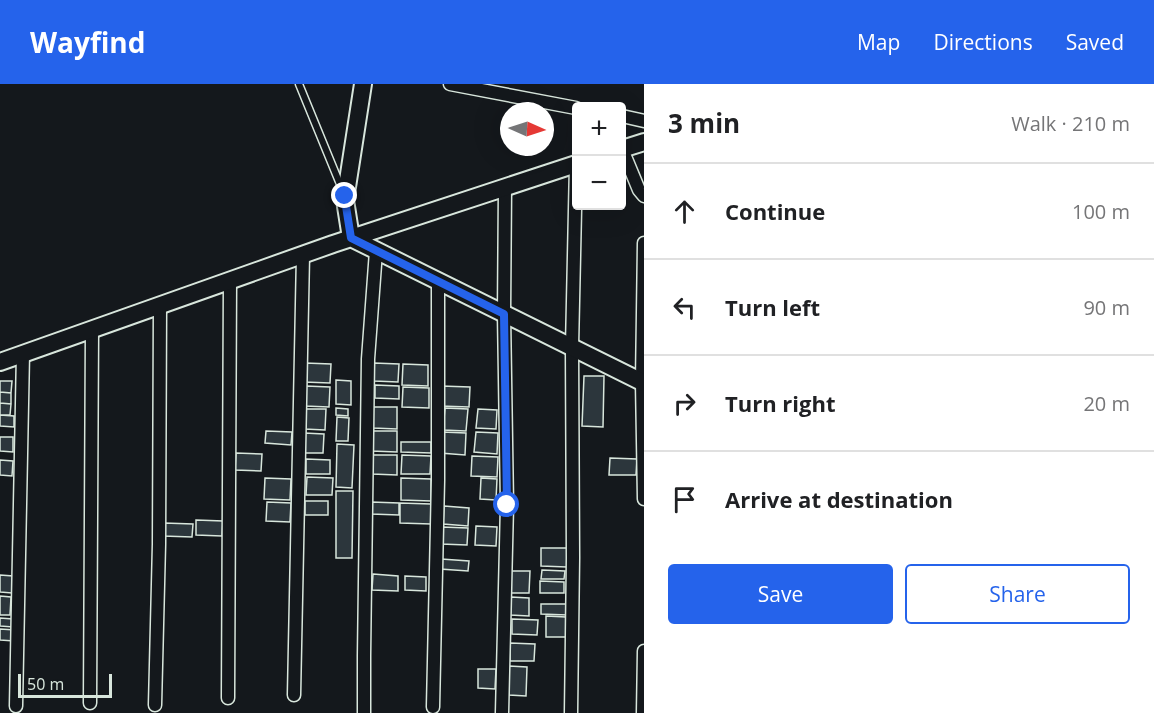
<!DOCTYPE html>
<meta charset="utf-8">
<style>
body{margin:0;font-family:"Open Sans",sans-serif;background:#f2f2f2;color:#202124}
.controls{position:absolute;right:18px;top:18px;display:grid;overflow:hidden;border-radius:6px;box-shadow:0 6px 24px #0002}
.controls button{width:54px;height:54px;display:grid;place-items:center;padding:0;border:0;border-bottom:2px solid #e0e0e0;background:#fff;color:#202124;font:30px sans-serif}
.compass{position:absolute;left:500px;top:18px;width:54px;height:54px;border-radius:50%;background:#fff;box-shadow:0 6px 24px #0002;rotate:93deg}
.scale{position:absolute;left:18px;bottom:15px;width:94px;box-sizing:border-box;padding-left:6px;border:3px solid #d8e6dc;border-top:0;font-size:16px;line-height:21px;white-space:nowrap;color:#d8e6dc;-webkit-text-stroke:4px #14181c;paint-order:stroke}
.stop{position:absolute;width:18px;height:18px;margin:-14px;border:4px solid #2563eb;border-radius:50%;background:#fff}
.stop.end{background:#2563eb;border-color:#fff;box-shadow:0 2px 6px #0008}
.list{margin:0;padding:0;list-style:none}
h2{display:flex;justify-content:space-between;align-items:center;height:78px;margin:0;padding:0 24px;font-size:26px}
h2 small{font-size:20px;font-weight:400;color:#757577}
.list li{display:grid;grid-template-columns:39px 1fr auto;gap:18px;align-items:center;box-sizing:border-box;height:96px;padding:0 24px;border-top:2px solid #e0e0e0}
.list b{display:block;font-size:22px;white-space:nowrap}
.list em{font-size:20px;font-style:normal;color:#757577}
.actions{display:flex;gap:12px;padding:18px 24px}
.actions a{flex:1;padding:14px 0;border:2px solid #2563eb;border-radius:6px;text-align:center;font-size:21px;color:#2563eb}
.actions .main{background:#2563eb;color:#fff}
.icon{flex:none;width:33px;height:33px;fill:none;stroke:currentColor;stroke-width:2;stroke-linecap:round;stroke-linejoin:round}
.map{position:relative;flex:none;width:644px;height:629px;overflow:hidden}
header{display:flex;align-items:center;gap:36px;box-sizing:border-box;height:84px;padding:0 30px;background:#2563eb;color:#fff}
header strong{font-size:28px}
nav{display:flex;gap:33px;margin-inline-start:auto;font-size:21px}
main{display:flex}
aside{flex:1;background:#fff}
.map>svg:first-child{display:block}
.building{fill:#2c363c;stroke:#d8e6dc;stroke-width:1.5}
.lines{fill:none;stroke-linecap:round;stroke-linejoin:round}
.lane-casing{stroke:#d8e6dc;stroke-width:9}
.street-casing{stroke:#d8e6dc;stroke-width:15}
.secondary-casing{stroke:#d8e6dc;stroke-width:20}
.lane{stroke:#14181c;stroke-width:6}
.street{stroke:#14181c;stroke-width:12}
.secondary{stroke:#14181c;stroke-width:16}
.route{stroke:#2563eb;stroke-width:8}
</style>
<header>
<strong>Wayfind</strong>
<nav><a>Map</a><a>Directions</a><a>Saved</a></nav>
</header>
<main>
<div class="map">
<svg width="644" height="629" viewBox="0 0 644 629">
<rect width="100%" height="100%" fill="#14181c"/>
<!-- building -->
<path class="building" d="M305,279l26,1 -1,19 -26,-1z
M374,279l25,1 -1,18 -24,-1z
M403,280l25,1v21l-26,-1z
M584,292h20l-1,51 -21,-1z
M336,296l15,1v24l-15,-1z
M0,297h12l-1,12 -11,-1z
M375,301l24,1v13l-24,-1z
M306,302l24,1 -1,20 -24,-1z
M441,302l29,1 -1,20 -29,-1z
M403,303l26,1v20l-27,-1z
M0,308l11,1v11l-11,-1z
M0,319l11,1 -1,11h-10z
M373,323h24v22l-24,-1z
M336,324l12,1v7l-12,-1z
M445,324l23,1 -2,22 -23,-1z
M305,325h21l-1,21 -21,-1z
M478,325l19,1 -1,19 -20,-1z
M0,331l14,1v11l-14,-1z
M337,333l12,1 -1,23h-12z
M266,347l26,1 -1,13 -26,-2z
M372,347h25v21l-26,-1z
M442,348l24,1 -1,22 -25,-2z
M476,348l22,1 -1,21 -23,-2z
M304,349l20,1 -1,19h-19z
M0,353h13v15l-13,-1z
M401,358h30v11l-30,-1z
M337,360l17,1 -2,43 -16,-1z
M236,369l26,1 -1,17 -26,-1z
M373,371h24v20l-25,-1z
M402,371l29,1 -1,18h-29z
M472,372l26,1 -1,20 -26,-1z
M610,374l27,1 -1,16h-27z
M306,375l24,1v14h-24z
M0,376l13,1 -1,15 -12,-1z
M307,393l26,1 -1,17h-26z
M265,394l26,1 -1,21 -26,-1z
M401,394l30,1v22l-30,-1z
M481,394l16,1 -1,21 -16,-1z
M336,407h17l-1,67h-16z
M305,417h23v14h-23z
M267,418l24,1 -1,19 -24,-1z
M371,418l28,1v12l-28,-1z
M400,419l31,1v20l-31,-1z
M444,422l25,2 -1,18 -25,-2z
M196,436l27,1 -1,15 -26,-1z
M164,439l29,1 -1,13 -29,-1z
M476,442l21,1 -1,19 -21,-1z
M442,443l26,1 -1,17 -26,-1z
M541,464h26v19l-26,-1z
M441,475l28,2 -1,10 -28,-2z
M542,486l23,1 -1,8h-23z
M511,487h19l-1,22h-19z
M373,490l25,2v15l-26,-1z
M0,491l13,1 -1,17 -12,-1z
M405,492l21,1v14l-21,-1z
M540,497l24,1v11h-24z
M0,512l11,1 -1,18h-10z
M511,513l18,1v18l-19,-1z
M541,520h26v11l-26,-1z
M546,532l20,1v20h-20z
M0,534l13,1v8l-13,-1z
M512,535l26,1 -1,15 -25,-1z
M0,545l15,1 -1,11 -14,-1z
M510,559l25,1 -1,17h-24z
M509,582l18,1 -1,29 -17,-1z
M478,585h18l-1,20 -17,-1z"/>
<g class="lines">
<defs>
<path id="lane" d="M299,0l43,105"/>
<path id="street" d="M450,0l126,24
M622,32l22,5
M622,65l17,41 5,6
M644,159l-2,139 2,117
M294,611l9,-440
M228,614l2,-417
M90,619l2,-374
M155,621l4,-161 1,-239
M16,622l7,-353
M433,623l5,-227v-199
M364,629v-57l4,-297 8,-108
M502,629l5,-208 -3,-191 1,-127
M571,629l2,-155 -1,-211 4,-183
M643,629l1,-62"/>
<path id="secondary" d="M363,0l-18,116 6,38 293,145
M622,65l22,-7
M0,278l333,-118 243,-80"/>
</defs>
<!-- lane casing -->
<use href="#lane" class="lane-casing"/>
<!-- street casing -->
<use href="#street" class="street-casing"/>
<!-- secondary casing -->
<use href="#secondary" class="secondary-casing"/>
<!-- lane -->
<use href="#lane" class="lane"/>
<!-- street -->
<use href="#street" class="street"/>
<!-- secondary -->
<use href="#secondary" class="secondary"/>
</g>
<g class="lines">
<!-- route -->
<path class="route" d="M345,112v4l6,38 153,76 3,191"/>
</g>
</svg>
<div class="controls">
<button>+</button>
<button>−</button>
</div>
<svg class="compass" viewBox="-18 -18 36 36"><path d="M0-13l5 13h-10z" fill="#e53935"/><path d="M0 13l5-13h-10z" fill="#757577"/></svg>
<div class="scale">50 m</div>
<div class="stop" style="left:507px;top:421px"></div>
<div class="stop end" style="left:345px;top:112px"></div>
</div>
<aside>
<h2>3 min<small>Walk · 210 m</small></h2>
<ul class="list">
<li><svg class="icon" aria-label="ahead" viewBox="0 0 24 24"><path d="M12 20V5M6 11l6-6 6 6"/></svg><div><b>Continue</b></div><em>100 m</em></li>
<li><svg class="icon" aria-label="left" viewBox="0 0 24 24"><path d="M17 20v-9H6M10 6l-5 5 5 5"/></svg><div><b>Turn left</b></div><em>90 m</em></li>
<li><svg class="icon" aria-label="right" viewBox="0 0 24 24"><path d="M7 20v-9h11M14 6l5 5-5 5"/></svg><div><b>Turn right</b></div><em>20 m</em></li>
<li><svg class="icon" aria-label="arrive" viewBox="0 0 24 24"><path d="M6 21V4h12l-3 4 3 4H6"/></svg><div><b>Arrive at destination</b></div></li>
</ul>
<div class="actions"><a class="main">Save</a><a>Share</a></div>
</aside>
</main>
